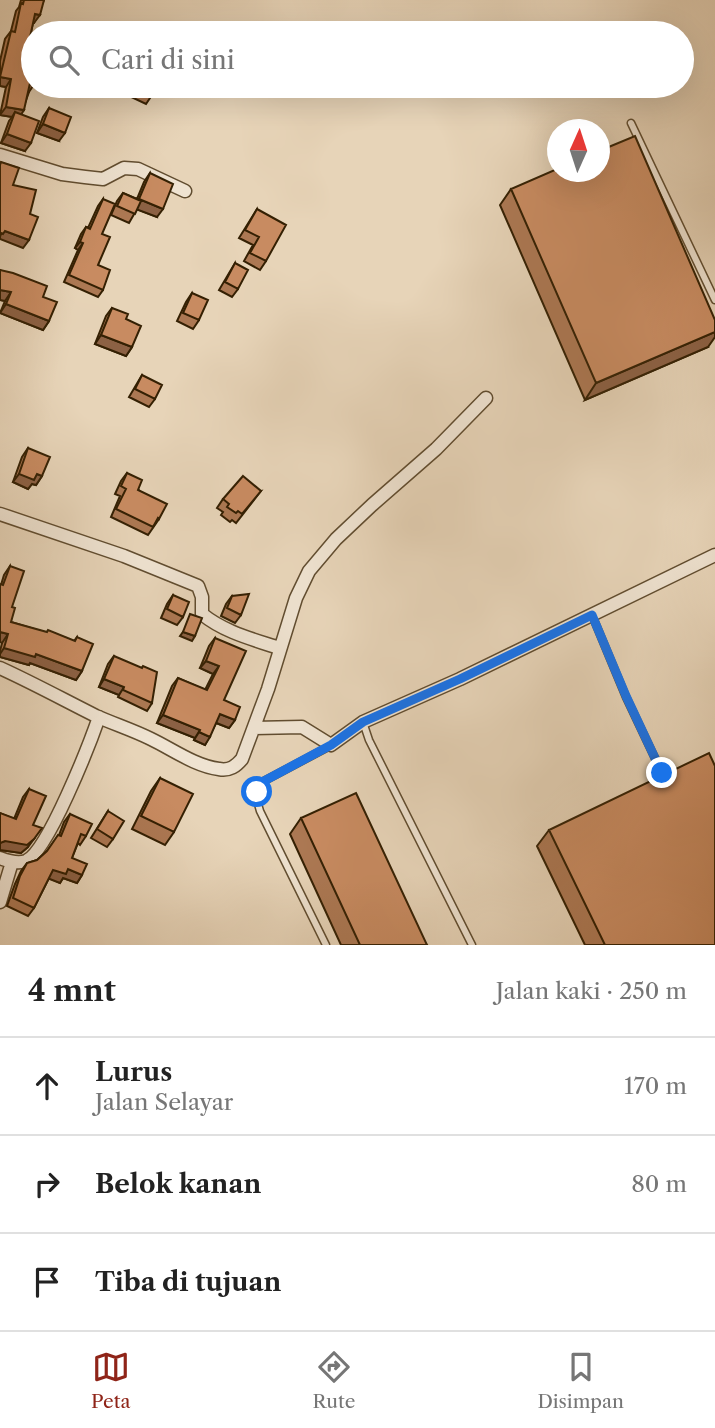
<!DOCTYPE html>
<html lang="id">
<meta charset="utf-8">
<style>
body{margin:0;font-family:"Libre Caslon Text",serif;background:#f6f6f6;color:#222}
.compass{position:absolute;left:547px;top:119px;width:63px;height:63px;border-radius:50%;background:#fff;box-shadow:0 7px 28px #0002;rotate:3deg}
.stop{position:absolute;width:21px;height:21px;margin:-16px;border:5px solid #1a73e8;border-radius:50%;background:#fff}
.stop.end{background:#1a73e8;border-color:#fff;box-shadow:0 2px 7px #0008}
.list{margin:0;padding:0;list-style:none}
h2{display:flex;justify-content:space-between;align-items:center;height:91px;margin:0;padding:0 28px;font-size:30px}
h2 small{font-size:23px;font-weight:400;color:#767676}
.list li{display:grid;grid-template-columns:46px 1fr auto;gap:21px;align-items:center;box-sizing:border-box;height:98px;padding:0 28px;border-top:2px solid #e0e0e0}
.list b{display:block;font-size:26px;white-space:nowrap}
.list p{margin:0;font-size:23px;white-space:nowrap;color:#767676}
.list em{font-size:23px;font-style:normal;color:#767676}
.icon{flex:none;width:38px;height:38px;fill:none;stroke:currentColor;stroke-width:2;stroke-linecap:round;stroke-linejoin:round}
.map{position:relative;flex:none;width:715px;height:945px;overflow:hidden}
.search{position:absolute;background:#fff;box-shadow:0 7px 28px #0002;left:21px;right:21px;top:21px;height:77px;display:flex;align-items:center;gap:18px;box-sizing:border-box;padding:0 24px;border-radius:38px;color:#767676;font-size:26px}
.sheet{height:385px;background:#fff}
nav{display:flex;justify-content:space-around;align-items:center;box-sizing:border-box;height:98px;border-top:2px solid #e0e0e0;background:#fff;font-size:19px;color:#767676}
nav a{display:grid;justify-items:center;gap:4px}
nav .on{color:#8f2418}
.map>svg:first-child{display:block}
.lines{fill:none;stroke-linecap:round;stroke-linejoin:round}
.service-casing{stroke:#614d30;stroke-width:9}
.minor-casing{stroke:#614d30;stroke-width:15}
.service{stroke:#efe3d1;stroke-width:6}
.minor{stroke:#efe3d1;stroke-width:12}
.wall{fill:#ac7853;stroke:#342003;stroke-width:2}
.shaded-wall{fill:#8c6144;stroke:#342003;stroke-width:2}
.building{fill:#c88b61;stroke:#342003;stroke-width:2}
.route{stroke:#1a73e8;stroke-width:9}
</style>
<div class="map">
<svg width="715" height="945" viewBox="0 0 715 945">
<rect width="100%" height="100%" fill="#e7d4b8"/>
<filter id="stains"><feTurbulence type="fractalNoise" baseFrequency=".00286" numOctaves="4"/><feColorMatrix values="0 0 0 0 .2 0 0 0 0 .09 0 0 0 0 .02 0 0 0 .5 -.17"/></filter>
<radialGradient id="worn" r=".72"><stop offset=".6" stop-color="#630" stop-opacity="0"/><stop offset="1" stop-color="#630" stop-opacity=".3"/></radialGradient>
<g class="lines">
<defs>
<path id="service" d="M631,123l84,177
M592,615l34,82 36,76
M363,722l6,18 103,205
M326,945l-66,-134 -4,-14 1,-5 7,-11 66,-35"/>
<path id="minor" d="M0,155l62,19 23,3 18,2 21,-11 14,1 47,22
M0,514l124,42 74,30 4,11v17c22,18 50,25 77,34
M0,668c33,15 64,32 96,48 18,8 37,14 55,23 21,10 44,27 68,30 11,2 17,-3 23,-10l26,-70 28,-91 13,-27 27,-32 36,-34 64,-56 50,-51
M254,728l48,-1 29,18 32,-23 97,-43 255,-124
M0,858c8,3 18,6 26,3 22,-10 64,-118 73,-144
M0,902l12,-40"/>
</defs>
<!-- service casing -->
<use href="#service" class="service-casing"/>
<!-- minor casing -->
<use href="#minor" class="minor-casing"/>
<!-- service -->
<use href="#service" class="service"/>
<!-- minor -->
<use href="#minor" class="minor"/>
</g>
<!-- wall -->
<path class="wall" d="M21,0h23l-10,23h-1l-3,14 -1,55 -8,22 4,37 -24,-8 8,-22 3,-4 -12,-2 6,-28 -6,-1v-25l5,-22 6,-8 5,-20 3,-4z
M131,86h25l-4,9 -6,9 -19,-9z
M49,108l10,33 -22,-8 6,-16z
M150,173l7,44 -20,-8 -8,14 -18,-8 6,-14 6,-8 14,6 7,-17z
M511,189l197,158 -123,53 -85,-195z
M103,199l-1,35 -4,31 5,25 -5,7 -34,-15 14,-32 -3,-2 6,-14 5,-7 2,1 10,-22z
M257,209l9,52 -6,9 -16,-9 9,-16 -14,-7z
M235,263l3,26 -6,8 -13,-7z
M0,270l43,27 6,24 -6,9 -43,-17 5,-12 -5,-1z
M192,293l7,27 -6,9 -16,-8 9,-19z
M112,308l14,11 6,28 -6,9 -31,-12 11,-28z
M142,375l13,24 -6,8 -20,-10z
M28,448l14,28 -6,9 -4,-1 -4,5 -15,-7 9,-25z
M127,473l32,46 -11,16 -37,-18 9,-21 -5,-2 6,-13z
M261,491l-25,32 -4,-3 -2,2 -9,-7 2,-3 -6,-4 6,-9z
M10,566l2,41 -1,15 63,19 3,-4 5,34 -6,9 -46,-17 -1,2 -29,-8v-6l2,-8 -1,-58 3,-10z
M173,595l10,22 -6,8 -16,-7 6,-14z
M232,596l9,19 -6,8 -14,-7 5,-12z
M215,638l9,62 11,20 -6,8 -13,-5 -11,22 -11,-5 1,-2 -38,-15 15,-37 6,-8 27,12 8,-16 -13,-6 9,-22z
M114,656l38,47 -5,8 -29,-14 1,-2 -20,-8 9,-23z
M160,778l14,54 -9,13 -33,-16 19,-38z
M29,789l4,36 -5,22 -7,6 -21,-3v-37l14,6 9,-22z
M108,811l5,28 -6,8 -16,-9z
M70,814l16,22 -6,9 -2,-2 -6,15 10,17 -5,8 -14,-5 -3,5 -11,-5 -15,30 -6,8 -21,-10 8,-22 6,-13 6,-8 10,-3 10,-9 12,-16 5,-13z
M301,818l126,127h-86l-51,-111z
M549,830l166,115h-130l-48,-99z"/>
<!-- shaded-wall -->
<path class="shaded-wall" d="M35,14l5,1 -6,8 -5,-1z
M0,77l11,2 -5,8 -6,-1z
M30,83l3,1v2l-4,6 -5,-1z
M6,107l18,3 -5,8 -4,-6 -3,5 -12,-2z
M43,124l22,9 -6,8 -22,-8z
M7,134l24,9 -6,8 -24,-8z
M139,199l24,10 -6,8 -24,-9z
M5,231l24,9 -6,8 -23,-9v-4z
M80,242l3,1 -5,7 -3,-2z
M0,290l11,2 -6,9 -5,-1z
M6,304l43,17 -6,9 -43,-17z
M715,332v5l-7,10 -123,53 11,-17z
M101,335l31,12 -6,9 -31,-12z
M19,474h18l5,2 -6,9 -4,-1 -4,5 -15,-7z
M0,632l8,2 -6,9 -2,-1z
M183,632l12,4 -3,5 -12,-5z
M4,648l32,6 46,17 -6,9 -46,-17 -1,2 -29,-8v-3z
M206,661l13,5 -6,8 -13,-6z
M104,679l20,8 -5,8 -20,-8z
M220,714l15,6 -6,8 -15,-6z
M163,715l37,15 -5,8 -38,-15z
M199,732l11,5 -5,8 -11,-5z
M34,839l-6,8 -7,6 -21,-3v-7l5,-2z
M68,869l14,6 -5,8 -14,-5 -3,5 -13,-5 6,-8z"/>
<!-- building -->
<path class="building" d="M24,0h20l-4,15 -5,-1 -5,23 3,1v11l-4,13 4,1v21l-3,-1 -6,27 -18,-3 5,-28 -11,-2 11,-46 4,1 6,-29 2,1z
M133,86h23l-4,9 -19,-8z
M49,108l22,9 -6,16 -22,-9z
M15,112l24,9 -8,22 -24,-9z
M635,136l80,184v12l-119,51 -85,-194 46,-20v3h42v-21z
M1,162l18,6 -6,17 23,5 -6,24 8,3 -9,23 -24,-9 -2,3 -2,-1 -1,4v-72z
M150,173l23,11 -10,25 -24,-10z
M123,193l18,8 -6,13 -18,-8z
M103,199l12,5 -13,30 8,3 -12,28 12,5 -7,20 -34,-15 14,-32 -3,-1 6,-15 4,2z
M257,209l29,16 -20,36 -16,-8 9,-16 -14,-7z
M235,263l13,7 -10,19 -13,-7z
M0,270l13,3 34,13 -4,11 14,5 -8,19 -43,-17 5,-12 -11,-2z
M192,293l16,7 -9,20 -16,-7z
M112,308l16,6 -2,5 15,7 -9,21 -31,-12z
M142,375l20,10 -7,14 -20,-10z
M28,448l22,9 -8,19 -5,-2 -3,6 -15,-6z
M127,473l15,7 -4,10 29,14 -8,15 -1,-1 -5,9 -37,-18 10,-20 -5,-3z
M243,476l18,15 -19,23 -4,-3 -2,2 -9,-6 2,-3 -6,-5z
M10,566l14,5 -12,36 3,1 -4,14 36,10 1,-2 27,11 2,-4 16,7 -11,27 -46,-17 -1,3 -31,-9 4,-14 -8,-2v-48l3,1z
M249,594l-8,21 -14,-7 5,-12z
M173,595l16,7 -6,15 -16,-8z
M190,614l12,4 -7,18 -12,-4z
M215,638l31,13 -22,49 16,7 -5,13 -15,-6 -10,23 -11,-5 1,-2 -37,-15 15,-37 29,12 12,-24 -13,-5z
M114,656l28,12 1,-2 14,6 -5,31 -29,-13 1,-3 -20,-8z
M709,753l6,13v179h-110l-56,-115z
M160,778l33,16 -19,38 -33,-16z
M29,789l17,7 -13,29 9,3 -8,11 -7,6 -22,-4 -5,2v-30l16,6z
M356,793l71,152h-67l-59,-127z
M108,811l16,10 -11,18 -16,-10z
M70,814l22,10 -6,12 -5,-2 -9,24 15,6 -5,11 -14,-6 -2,5 -13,-4 -19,38 -21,-10 7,-22 7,-13 10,-3 10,-9 11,-16 3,1z"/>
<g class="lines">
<!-- route -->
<path class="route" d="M257,792l7,-11 67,-36 32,-23 97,-43 132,-64 34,81 36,77"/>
</g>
<rect width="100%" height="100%" filter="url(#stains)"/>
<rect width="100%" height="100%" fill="url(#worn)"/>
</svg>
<svg class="compass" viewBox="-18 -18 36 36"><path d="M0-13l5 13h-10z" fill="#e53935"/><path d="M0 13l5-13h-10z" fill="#767676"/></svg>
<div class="stop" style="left:257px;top:792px"></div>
<div class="stop end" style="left:662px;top:773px"></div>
<div class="search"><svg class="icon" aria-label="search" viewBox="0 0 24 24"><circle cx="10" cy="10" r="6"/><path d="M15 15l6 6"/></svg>Cari di sini</div>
</div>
<section class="sheet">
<h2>4 mnt<small>Jalan kaki · 250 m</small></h2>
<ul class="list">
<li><svg class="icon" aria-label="ahead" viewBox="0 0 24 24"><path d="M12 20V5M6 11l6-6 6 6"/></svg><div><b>Lurus</b><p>Jalan Selayar</p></div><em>170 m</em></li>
<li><svg class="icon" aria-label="right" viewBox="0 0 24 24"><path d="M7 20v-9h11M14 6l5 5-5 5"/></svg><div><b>Belok kanan</b></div><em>80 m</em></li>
<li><svg class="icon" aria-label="arrive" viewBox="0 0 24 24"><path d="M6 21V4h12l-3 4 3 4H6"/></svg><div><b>Tiba di tujuan</b></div></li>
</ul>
</section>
<nav>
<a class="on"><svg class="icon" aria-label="map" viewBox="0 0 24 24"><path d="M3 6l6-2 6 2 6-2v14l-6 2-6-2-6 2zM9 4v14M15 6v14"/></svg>Peta</a>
<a><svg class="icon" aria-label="directions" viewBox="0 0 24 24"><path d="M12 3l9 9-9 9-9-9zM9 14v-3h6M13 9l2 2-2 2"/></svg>Rute</a>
<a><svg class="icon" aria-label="saved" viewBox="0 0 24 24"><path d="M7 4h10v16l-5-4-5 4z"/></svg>Disimpan</a>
</nav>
